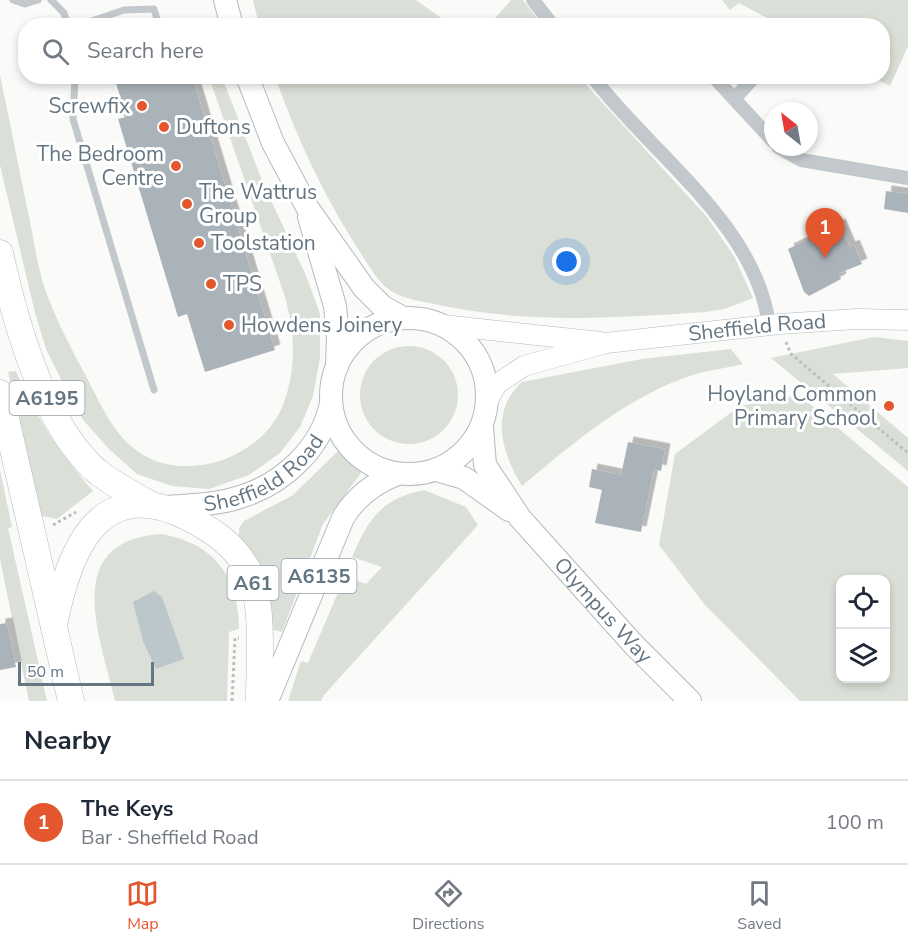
<!DOCTYPE html>
<meta charset="utf-8">
<style>
body{margin:0;font-family:"Nunito Sans",sans-serif;background:#f2f2f3;color:#1f2937}
.controls{position:absolute;right:18px;bottom:18px;display:grid;overflow:hidden;border-radius:12px;box-shadow:0 3px 9px #0003}
.controls button{width:54px;height:54px;display:grid;place-items:center;padding:0;border:0;border-bottom:2px solid #e0e1e3;background:#fff;color:#1f2937;font:30px sans-serif}
.compass{position:absolute;left:764px;top:102px;width:54px;height:54px;border-radius:50%;background:#fff;box-shadow:0 3px 9px #0003;rotate:329deg}
.scale{position:absolute;left:18px;bottom:15px;width:136px;box-sizing:border-box;padding-left:6px;border:3px solid #657683;border-top:0;font-size:16px;line-height:21px;white-space:nowrap;color:#657683;-webkit-text-stroke:4px #fff;paint-order:stroke}
.you{position:absolute;left:567px;top:262px;width:21px;height:21px;margin:-15px;border:4px solid #fff;border-radius:50%;background:#1a73e8;box-shadow:0 0 0 9px #1a73e833}
.badge{display:grid;place-items:center;width:39px;height:39px;border-radius:50%;background:#e4572e;color:#fff;font-size:20px;font-weight:700}
.pin{position:absolute;translate:-50% -50px;filter:drop-shadow(0 2px 3px #0008)}
.pin::after{content:'';position:absolute;top:32px;width:21px;height:18px;background:inherit;clip-path:polygon(0 0,100% 0,50% 100%)}
.list{margin:0;padding:0;list-style:none}
h2{display:flex;justify-content:space-between;align-items:center;height:78px;margin:0;padding:0 24px;font-size:26px}
h2 small{font-size:20px;font-weight:400;color:#747a83}
.list li{display:grid;grid-template-columns:39px 1fr auto;gap:18px;align-items:center;box-sizing:border-box;height:84px;padding:0 24px;border-top:2px solid #e0e1e3}
.list b{display:block;font-size:22px;white-space:nowrap}
.list p{margin:0;font-size:20px;white-space:nowrap;color:#747a83}
.list em{font-size:20px;font-style:normal;color:#747a83}
.icon{flex:none;width:33px;height:33px;fill:none;stroke:currentColor;stroke-width:2;stroke-linecap:round;stroke-linejoin:round}
.map{position:relative;flex:none;width:908px;height:701px;overflow:hidden}
.search{position:absolute;background:#fff;box-shadow:0 3px 9px #0003;left:18px;right:18px;top:18px;height:66px;display:flex;align-items:center;gap:15px;box-sizing:border-box;padding:0 21px;border-radius:24px;color:#747a83;font-size:22px}
.sheet{height:162px;background:#fff}
nav{display:flex;justify-content:space-around;align-items:center;box-sizing:border-box;height:84px;border-top:2px solid #e0e1e3;background:#fff;font-size:16px;color:#747a83}
nav a{display:grid;justify-items:center;gap:3px}
nav .on{color:#e4572e}
.map>svg:first-child{display:block}
.green{fill:#dadfd7;fill-rule:evenodd}
.water{fill:#bbc7cb}
.building{fill:#aab3b9;filter:url(#shadow)}
.lines{fill:none;stroke-linecap:round;stroke-linejoin:round}
.secondary-casing{stroke:#b3babf;stroke-width:21}
.primary-casing{stroke:#b5babe;stroke-width:24}
.highway-casing{stroke:#b4b9bd;stroke-width:27}
.path{stroke:#bbbfc2;stroke-width:3;stroke-dasharray:3 3;stroke-linecap:butt}
.lane{stroke:#c3c8cc;stroke-width:7}
.street{stroke:#c3c8cc;stroke-width:14}
.secondary{stroke:#fff;stroke-width:20}
.primary{stroke:#fff;stroke-width:22}
.highway{stroke:#fff;stroke-width:26}
.poi-dot{fill:#e4572e;stroke:#fff;stroke-width:2}
.labels{text-anchor:middle;dominant-baseline:central;stroke-width:6;stroke-linejoin:round;paint-order:stroke}
.shield{fill:#fff;stroke:#939fa8;stroke-width:1.5}
.shield-label{font-size:20px;font-weight:bold;fill:#657683}
.poi-label{font-size:21px;fill:#657683;stroke:#fff;text-anchor:start}
.street-label{font-size:21px;fill:#657683;stroke:#fff}
</style>
<div class="map">
<svg width="908" height="701" viewBox="0 0 908 701">
<defs>
<filter id="shadow"><feDropShadow dx="5.5" dy="-5.5" stdDeviation="0" flood-color="#0004"/></filter>
</defs>
<rect width="100%" height="100%" fill="#fafaf8"/>
<!-- green -->
<path class="green" d="M253,0h163l35,25h-192z
M511,0h12l19,25h-53z
M722,0h186v46l-18,40 -18,-9 10,-1v-50l-102,-1 -41,-22 -9,7z
M0,75c10,49 20,98 30,147 5,23 8,48 16,70 12,32 27,60 43,90 11,21 23,48 42,64 46,42 131,14 152,-41 14,-36 12,-75 1,-111l-75,-217h13l41,106 44,95 13,36v44l-7,38 -13,31 -20,26 -31,22 -40,14 -37,-3 -35,-12 -28,-25 -26,-29 -21,-39 -16,-32 -11,-36 -35,-148z
M275,77h304l128,140 27,39 19,42 -29,11 -19,3c-90,6 -177,12 -266,-7 -15,-3 -35,-6 -48,-14 -13,-8 -23,-27 -31,-39 -36,-55 -63,-114 -85,-175z
M874,337l34,4v27l-75,6 75,64v33l-137,-113z
M360 395a49 49 0 1 1 98 0a49 49 0 1 1-98 0Z
M731,349l12,15c-17,4 -34,6 -50,11 -65,21 -120,68 -171,111 -20,-33 -33,-74 0,-104l120,-23z
M16,371c20,47 44,82 77,120l-36,28 -15,-3 -34,-144z
M799,395l109,92v214h-108l-95,-96 -46,-60 16,-91 65,-48zM840,580h46v98h-46z
M339,450c9,2 21,15 22,23l-38,51 -41,108 -13,-3 -30,-92v-9l5,-7 49,-26z
M0,470l12,57 -4,1 39,173h-18l-29,-142z
M424,490l42,17 12,18 -154,170 -3,6h-33l13,-40 7,2 37,-87 21,8 16,-17 -30,-10c17,-39 29,-58 72,-67z
M162,534c53,10 76,42 77,95l-10,3 -2,69h-112c-15,-64 -55,-161 47,-167z"/>
<!-- water -->
<path class="water" d="M154,591l8,6 22,62 -28,10 -13,-28 -10,-39z"/>
<!-- building -->
<path class="building" d="M114,76h78l83,274 -70,22 -18,-58 -9,3 -60,-198 8,-2z
M886,191l22,3v19l-24,-4z
M840,224l10,23 4,-2 8,19 -23,9 2,6 -32,17 -5,-4 -16,-43z
M628,442l37,7 -4,22 -7,-2 -13,63 -46,-9 7,-33 -13,-3 3,-18 29,6z
M7,623l9,44 -16,3v-46z"/>
<g class="lines">
<defs>
<g id="secondary">
<path d="M443,325l158,17"/>
<path id="s1" d="M488,400l9,-16 27,-18 82,-23 173,-19 78,-5 51,1"/>
</g>
<g id="primary">
<path d="M225,0l7,26"/>
<path d="M247,76l26,67 34,64 57,81 19,19 20,11"/>
<path d="M309,217l26,89 3,32 -1,28"/>
<circle cx="409" cy="396" r="78"/>
<path id="s2" d="M482,427l3,38 35,53 114,127 56,56"/>
<path d="M436,470l28,8 45,32"/>
<path id="s3" d="M167,507c24,-2 49,-2 73,-10 43,-13 82,-49 91,-94"/>
<path d="M267,701l76,-183c13,-22 31,-35 54,-44"/>
</g>
<path id="highway" d="M0,253c15,68 44,175 99,220 16,12 34,22 51,31
M0,393l71,308
M54,625c14,-71 43,-152 133,-108 25,13 47,27 61,53 17,32 11,94 11,131"/>
</defs>
<!-- secondary casing -->
<use href="#secondary" class="secondary-casing"/>
<!-- primary casing -->
<use href="#primary" class="primary-casing"/>
<!-- highway casing -->
<use href="#highway" class="highway-casing"/>
<!-- path -->
<path class="path" d="M786,342l5,12 117,99
M53,525l23,-13
M232,701l3,-63h4"/>
<!-- lane -->
<path class="lane" d="M13,0l12,4 13,-4
M51,0l13,13 4,13
M77,26l47,-16 30,-1 5,17
M75,76l-2,43 81,271"/>
<!-- street -->
<path class="street" d="M533,0l20,26
M592,76c58,77 164,148 177,249
M713,76l60,65
M734,99l21,-23
M778,147l23,13 107,18"/>
<!-- secondary -->
<use href="#secondary" class="secondary"/>
<!-- primary -->
<use href="#primary" class="primary"/>
<!-- highway -->
<use href="#highway" class="highway"/>
</g>
<!-- markers -->
<g class="poi-dot">
<circle cx="142" cy="106" r="6"/>
<circle cx="164" cy="127" r="6"/>
<circle cx="176" cy="166" r="6"/>
<circle cx="187" cy="204" r="6"/>
<circle cx="199" cy="243" r="6"/>
<circle cx="211" cy="284" r="6"/>
<circle cx="229" cy="325" r="6"/>
<circle cx="889" cy="406" r="6"/>
</g>
<g class="labels">
<!-- shield labels -->
<g class="shield">
<rect x="9.5" y="381" width="75" height="34" rx="4.5"/>
<rect x="281.5" y="559" width="75" height="34" rx="4.5"/>
<rect x="227.5" y="566" width="51" height="34" rx="4.5"/>
</g>
<g class="shield-label">
<text x="47" y="398">A6195</text>
<text x="319" y="576">A6135</text>
<text x="253" y="583">A61</text>
</g>
<!-- poi labels -->
<g class="poi-label">
<text x="130" y="106" text-anchor="end">Screwfix</text>
<text x="176" y="127">Duftons</text>
<text x="164" y="154" text-anchor="end">The Bedroom<tspan x="164" dy="24">Centre</tspan></text>
<text x="199" y="192">The Wattrus<tspan x="199" dy="24">Group</tspan></text>
<text x="211" y="243">Toolstation</text>
<text x="223" y="284">TPS</text>
<text x="241" y="325">Howdens Joinery</text>
<text x="877" y="394" text-anchor="end">Hoyland Common<tspan x="877" dy="24">Primary School</tspan></text>
</g>
<!-- street labels -->
<g class="street-label">
<text stroke="none"><textPath href="#s1" startOffset="288">Sheffield Road</textPath></text>
<text stroke="none"><textPath href="#s3" startOffset="106">Sheffield Road</textPath></text>
<text stroke="none"><textPath href="#s2" startOffset="226">Olympus Way</textPath></text>
</g>
</g>
</svg>
<div class="controls">
<button><svg class="icon" aria-label="locate" viewBox="0 0 24 24"><circle cx="12" cy="12" r="6"/><path d="M12 2v4M12 18v4M2 12h4M18 12h4"/></svg></button>
<button><svg class="icon" aria-label="layers" viewBox="0 0 24 24"><path d="M12 4l9 5-9 5-9-5zM3 14l9 5 9-5"/></svg></button>
</div>
<svg class="compass" viewBox="-18 -18 36 36"><path d="M0-13l5 13h-10z" fill="#e53935"/><path d="M0 13l5-13h-10z" fill="#747a83"/></svg>
<div class="scale">50 m</div>
<div class="you"></div>
<div class="pin badge" style="left:825px;top:258px">1</div>
<div class="search"><svg class="icon" aria-label="search" viewBox="0 0 24 24"><circle cx="10" cy="10" r="6"/><path d="M15 15l6 6"/></svg>Search here</div>
</div>
<section class="sheet">
<h2>Nearby<small></small></h2>
<ul class="list">
<li><span class="badge">1</span><div><b>The Keys</b><p>Bar · Sheffield Road</p></div><em>100 m</em></li>
</ul>
</section>
<nav>
<a class="on"><svg class="icon" aria-label="map" viewBox="0 0 24 24"><path d="M3 6l6-2 6 2 6-2v14l-6 2-6-2-6 2zM9 4v14M15 6v14"/></svg>Map</a>
<a><svg class="icon" aria-label="directions" viewBox="0 0 24 24"><path d="M12 3l9 9-9 9-9-9zM9 14v-3h6M13 9l2 2-2 2"/></svg>Directions</a>
<a><svg class="icon" aria-label="saved" viewBox="0 0 24 24"><path d="M7 4h10v16l-5-4-5 4z"/></svg>Saved</a>
</nav>
